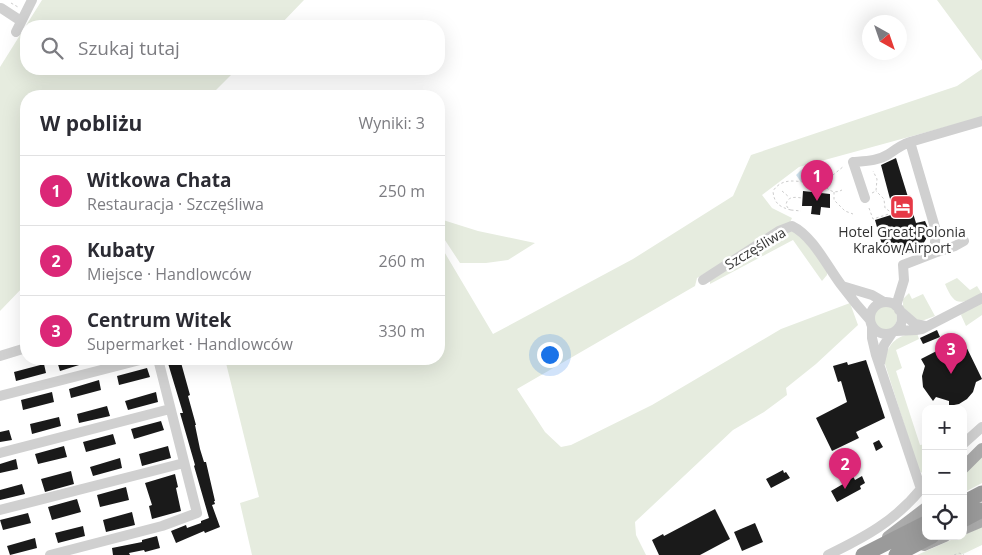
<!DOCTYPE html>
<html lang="pl">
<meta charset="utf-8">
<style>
body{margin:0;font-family:"Open Sans",sans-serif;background:#f2f2f3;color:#2b2b33}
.controls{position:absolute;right:15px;bottom:15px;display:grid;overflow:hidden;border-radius:10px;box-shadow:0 5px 20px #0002}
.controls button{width:45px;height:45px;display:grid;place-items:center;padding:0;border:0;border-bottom:1px solid #e1e1e2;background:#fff;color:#2b2b33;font:25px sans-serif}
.compass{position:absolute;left:862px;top:15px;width:45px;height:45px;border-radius:50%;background:#fff;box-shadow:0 5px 20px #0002;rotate:140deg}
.you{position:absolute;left:549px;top:354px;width:18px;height:18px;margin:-12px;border:4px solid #fff;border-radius:50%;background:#1a73e8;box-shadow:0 0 0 8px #1a73e833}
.badge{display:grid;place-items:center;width:32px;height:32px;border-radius:50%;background:#db2777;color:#fff;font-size:16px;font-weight:700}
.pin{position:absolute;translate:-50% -41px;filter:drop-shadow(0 1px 2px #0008)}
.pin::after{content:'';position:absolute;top:26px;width:18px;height:15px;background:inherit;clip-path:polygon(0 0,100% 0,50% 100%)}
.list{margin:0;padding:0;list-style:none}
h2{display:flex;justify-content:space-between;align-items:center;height:65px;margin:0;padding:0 20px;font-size:21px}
h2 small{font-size:16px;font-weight:400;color:#7c7c81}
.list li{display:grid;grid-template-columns:32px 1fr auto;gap:15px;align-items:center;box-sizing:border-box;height:70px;padding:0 20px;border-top:1px solid #e1e1e2}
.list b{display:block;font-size:19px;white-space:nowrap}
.list p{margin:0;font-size:16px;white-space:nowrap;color:#7c7c81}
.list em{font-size:16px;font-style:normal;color:#7c7c81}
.icon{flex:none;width:28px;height:28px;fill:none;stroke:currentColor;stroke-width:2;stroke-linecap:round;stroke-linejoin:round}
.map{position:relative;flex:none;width:982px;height:555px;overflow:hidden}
.search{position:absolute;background:#fff;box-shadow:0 5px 20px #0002;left:20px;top:20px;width:425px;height:55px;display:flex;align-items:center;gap:12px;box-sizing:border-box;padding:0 18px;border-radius:20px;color:#7c7c81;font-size:19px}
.panel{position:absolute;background:#fff;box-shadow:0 5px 20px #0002;left:20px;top:90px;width:425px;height:275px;border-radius:20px}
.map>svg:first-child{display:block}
.green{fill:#e6ecdf}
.water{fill:#cfe2ee}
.building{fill:#1a1a1a}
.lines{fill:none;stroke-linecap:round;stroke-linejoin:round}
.path{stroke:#cdcdcd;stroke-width:1;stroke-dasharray:2.5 2.5;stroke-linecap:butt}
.minor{stroke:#d0d0d0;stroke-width:10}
.major{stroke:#ababab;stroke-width:12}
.highway{stroke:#9a9a9a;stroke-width:15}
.labels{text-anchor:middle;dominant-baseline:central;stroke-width:5;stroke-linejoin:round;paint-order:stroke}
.poi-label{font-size:14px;fill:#333;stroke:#fff}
.street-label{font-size:14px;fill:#333;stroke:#fff}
</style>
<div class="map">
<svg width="982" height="555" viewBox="0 0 982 555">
<rect width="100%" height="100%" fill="#fff"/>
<!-- green -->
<path class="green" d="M42,0h262l-25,26h-253v43h211l-27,27h-184v188l-26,27v-244z
M937,0h45v61z
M982,69v48l-183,50 -37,28 10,13 20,10 -6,13 11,1 30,37v6l-5,6 -29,-41 -83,44v-14l-13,8 -2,8 -178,103 28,43 16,15 10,-2 81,-40 129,-76 69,-26 8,22 -42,39 -30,24 1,7 -23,17 -31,18 -98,92 1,13 10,20h-394l-12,-52 19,-6 -34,-138h214v-116l54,91 140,-75 100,-63 18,-41 206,-69z
M443,220l35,11 57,12 -27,17 -22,3h-26l-21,-32v-10z
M957,278l13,12 7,-4 5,8c-21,10 -27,14 -37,-10z
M909,293l3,6 11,-5 12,22 -16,6 -16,-15v-8z
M982,301v14l-16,11 -5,-11 2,-4z
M873 318a12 12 0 1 1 24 0a12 12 0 1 1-24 0Z
M917,333l2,6 -23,11 6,18 -6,3 24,74 6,-1v31l-7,-4 -35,-110c5,-19 13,-26 33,-28z
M982,456v27l-19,10v-18z
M982,527v18l-21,10h-44l43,-19h3v-1z"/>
<!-- water -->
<path class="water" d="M815,167l4,2 -6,4 -3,8 -9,1 -5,-7 5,-5z"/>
<!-- building -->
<path class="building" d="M896,158l20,65 9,-2 3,7 -2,1v10l-4,7 -6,5 -14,4 -2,-7 -16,4 -9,-32 19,-6 -13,-49z
M803,191l27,3v14l-9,-1 -1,8 -9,-1 1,-8h-10z
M937,330l3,7 -17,7 -3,-6z
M962,338l20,41 -6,3 -3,10 -6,7 -8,5 -10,2v-5l-13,-4 -3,4 -10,-14 -1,-11 3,-10 -4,-7z
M66,359h29v1l-35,11 -3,-10z
M172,359h8l10,36 -2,1 8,29h-1l5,24 4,13h2l9,39h-1l1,3 -3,1 8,22 -15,6 -1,-2 -28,12 -5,-12 15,-6 1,3 14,-5v-2l8,-3 -15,-52 1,-1 -15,-52h3l-16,-53z
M866,360l19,58 -29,14 3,6 -27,13 -16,-33 31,-16 -6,-21 -3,1 -5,-16 14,-4 1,3z
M44,364l2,9 -30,8 -2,-9z
M147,368l3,9 -31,8 -2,-9z
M99,380l2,10 -30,8 -2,-9z
M52,392l2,10 -31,8 -2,-10z
M156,392l2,10 -30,8 -3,-9z
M107,406l3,10 -31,7 -2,-9z
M59,417l2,9 -29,8 -2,-10z
M161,421l3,9 -30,9 -3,-10z
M9,430l3,10 -12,2v-10z
M113,434l3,10 -30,8 -3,-10z
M879,440l4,7 -7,4 -3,-8z
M64,446l3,11 -29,7 -3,-10z
M168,446l3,12 -29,8 -3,-12z
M120,458l2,10 -29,8 -3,-9z
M16,459l2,10 -18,4v-9z
M845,461l10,19 7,-4 3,7 -5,3 1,3 -24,13 -6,-11 12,-7 -9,-17z
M783,470l1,3 2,-1 4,6 -19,10 -5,-9z
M71,471l3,13 -29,8 -4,-13z
M175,474l3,13 -2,1 5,23 -29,8 -3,-13 3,-1 -7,-22z
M22,484l3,10 -25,6v-10z
M126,487l3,13 -29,7 -3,-12z
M77,499l4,13 -29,8 -4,-13z
M715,509l15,30 -30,16h-41l-7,-15 11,-6 1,2z
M132,512l3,13 -29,7 -3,-12z
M28,513l3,10 -28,7 -3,-10z
M755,523l8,19 -21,9 -8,-19z
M83,526l2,10 -27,7 -3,-10z
M157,536l3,12 -15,4 -1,-2 -15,3 1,2h-17l-1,-7 30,-6v-2z
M35,538l2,10 -27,7 -3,-9z"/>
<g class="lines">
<!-- path -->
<path class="path" d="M11,3l7,4
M820,170l8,7
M823,184c6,7 11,10 19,6
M782,191l7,6
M834,192v8l11,11 8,3
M872,193l4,-2 1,-12 -4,-8
M788,208l-2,-3c1,-9 9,-8 16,-7
M869,208l4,11 19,-6 -7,-5 -1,-9 -8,-8
M791,210c-12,-3 -17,-7 -18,-19 12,-18 32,-6 49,-7l22,-18
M791,210l10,1
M954,555l5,-2 5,2"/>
<!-- minor -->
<path class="minor" d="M1,8l20,13
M16,32l16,-32
M865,198l-12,-36c12,-1 25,-1 36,-8 7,-5 12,-9 21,-12
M934,253l21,-7 9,-5
M703,280l76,-49 13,-5c21,10 36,42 50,60 9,12 18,23 28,34
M842,286l30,9 12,7
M870 318a16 16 0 1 1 32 0a16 16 0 1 1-32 0Z
M896,306l8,-26 -1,-15 31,-12 2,-22 -26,-89 72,-21
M899,310l16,14 10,2
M896,331l20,-1 6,-1 60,-31
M0,356l26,-8
M880,363l4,-18 8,-12
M0,396l144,-37
M963,444l19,-17
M0,453l170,-44
M0,510l184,-47
M50,555l112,-29 35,-13 -39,-154
M828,555c37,-18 67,-34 93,-66l-45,-134 -4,-17v-11"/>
<!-- major -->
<path class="major" d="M963,468l19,-19
M963,529l19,-8
M888,537l38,-29
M924,545l21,-9"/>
<!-- highway -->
<path class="highway" d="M963,503l19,-10
M963,520l19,-10
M863,555l63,-32
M896,555l36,-19"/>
</g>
<!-- icons -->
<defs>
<symbol id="hotel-square" viewBox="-11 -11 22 22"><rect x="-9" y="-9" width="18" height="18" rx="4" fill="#e63946" stroke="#fff"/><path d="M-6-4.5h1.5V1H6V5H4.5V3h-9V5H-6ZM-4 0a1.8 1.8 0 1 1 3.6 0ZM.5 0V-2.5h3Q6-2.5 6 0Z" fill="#fff"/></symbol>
</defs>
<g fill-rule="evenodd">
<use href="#hotel-square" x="888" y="193" width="28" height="28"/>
</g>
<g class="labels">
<!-- poi labels -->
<g class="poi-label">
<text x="902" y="231">Hotel Great Polonia<tspan x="902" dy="16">Kraków Airport</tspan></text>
</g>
<!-- street labels -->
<g class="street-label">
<text transform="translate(755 248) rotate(-31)">Szczęśliwa</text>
</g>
</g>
</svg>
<div class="controls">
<button>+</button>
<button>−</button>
<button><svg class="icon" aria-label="locate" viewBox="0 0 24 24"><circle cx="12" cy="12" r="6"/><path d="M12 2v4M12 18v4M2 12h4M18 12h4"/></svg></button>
</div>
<svg class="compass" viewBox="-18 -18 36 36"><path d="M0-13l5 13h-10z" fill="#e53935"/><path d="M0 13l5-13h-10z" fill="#7c7c81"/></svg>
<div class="you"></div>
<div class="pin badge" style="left:817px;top:201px">1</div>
<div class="pin badge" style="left:845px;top:489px">2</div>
<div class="pin badge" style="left:951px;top:374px">3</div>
<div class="search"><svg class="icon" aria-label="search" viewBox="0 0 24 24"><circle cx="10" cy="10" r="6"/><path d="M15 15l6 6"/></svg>Szukaj tutaj</div>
<section class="panel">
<h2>W pobliżu<small>Wyniki: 3</small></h2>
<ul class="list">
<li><span class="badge">1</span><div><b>Witkowa Chata</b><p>Restauracja · Szczęśliwa</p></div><em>250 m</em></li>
<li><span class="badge">2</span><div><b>Kubaty</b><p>Miejsce · Handlowców</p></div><em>260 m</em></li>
<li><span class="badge">3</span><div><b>Centrum Witek</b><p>Supermarket · Handlowców</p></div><em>330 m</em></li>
</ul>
</section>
</div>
